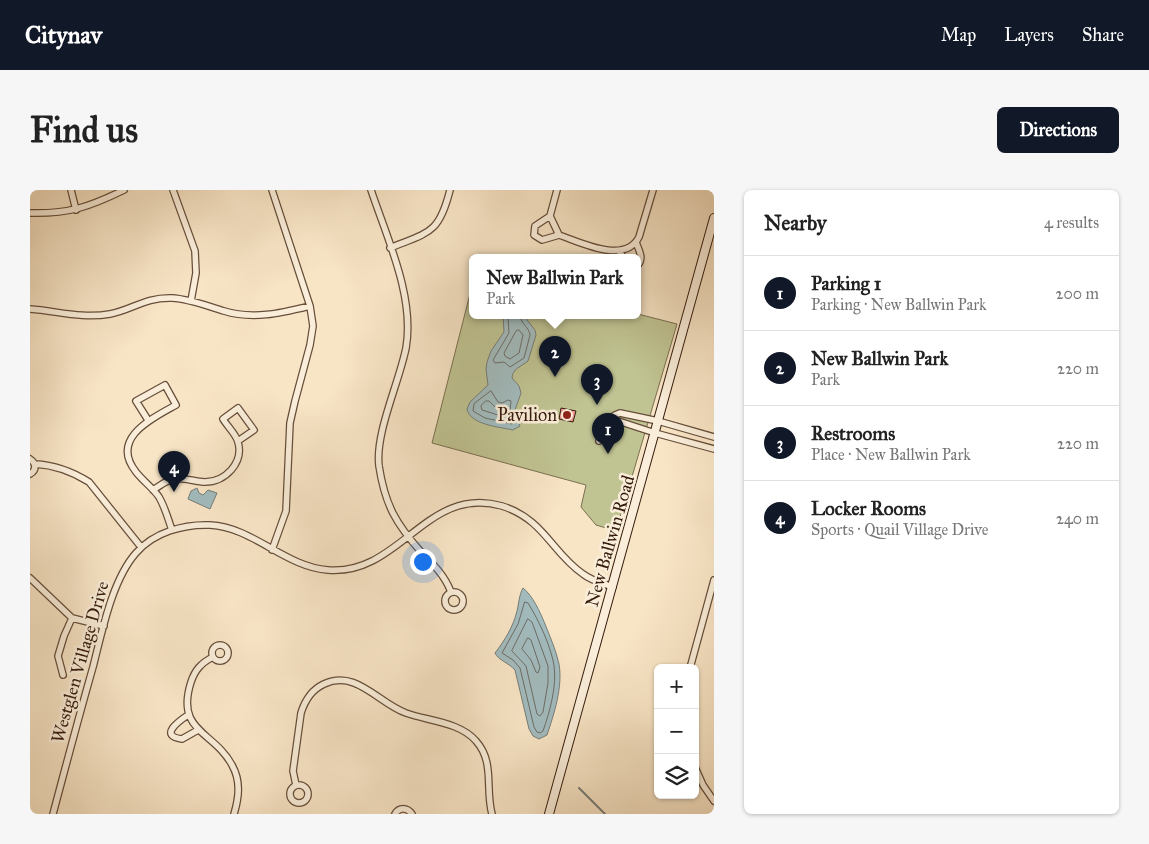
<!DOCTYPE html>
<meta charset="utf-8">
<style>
body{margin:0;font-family:"IM FELL Great Primer",serif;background:#f6f6f6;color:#222}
.controls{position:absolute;right:15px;bottom:15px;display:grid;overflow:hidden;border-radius:8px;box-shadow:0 1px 4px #0004}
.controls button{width:45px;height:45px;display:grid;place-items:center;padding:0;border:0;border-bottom:1px solid #e0e0e0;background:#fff;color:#222;font:25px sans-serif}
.you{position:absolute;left:392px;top:371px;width:18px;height:18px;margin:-12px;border:4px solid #fff;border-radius:50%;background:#1a73e8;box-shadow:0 0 0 8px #1a73e833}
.badge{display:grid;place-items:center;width:32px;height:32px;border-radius:50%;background:#111827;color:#fff;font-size:16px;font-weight:700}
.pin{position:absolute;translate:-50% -41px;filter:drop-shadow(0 1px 2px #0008)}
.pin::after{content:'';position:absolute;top:26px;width:18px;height:15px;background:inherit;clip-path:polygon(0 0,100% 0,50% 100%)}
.popup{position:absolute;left:439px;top:64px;width:172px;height:65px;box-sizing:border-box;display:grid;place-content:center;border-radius:8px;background:#fff;filter:drop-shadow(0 1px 4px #0005);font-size:16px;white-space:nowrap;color:#767676}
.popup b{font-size:19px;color:#222}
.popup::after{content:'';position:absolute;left:50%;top:100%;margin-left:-10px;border:10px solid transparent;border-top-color:#fff}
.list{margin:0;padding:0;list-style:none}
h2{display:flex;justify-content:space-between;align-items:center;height:65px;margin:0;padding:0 20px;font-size:21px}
h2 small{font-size:16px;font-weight:400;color:#767676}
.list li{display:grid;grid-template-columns:32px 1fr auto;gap:15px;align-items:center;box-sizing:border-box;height:75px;padding:0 20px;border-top:1px solid #e0e0e0}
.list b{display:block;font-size:19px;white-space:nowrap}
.list p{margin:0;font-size:16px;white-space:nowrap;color:#767676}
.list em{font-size:16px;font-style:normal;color:#767676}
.icon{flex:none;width:28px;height:28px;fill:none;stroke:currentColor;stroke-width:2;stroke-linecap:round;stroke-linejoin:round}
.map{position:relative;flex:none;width:684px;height:624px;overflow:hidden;border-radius:8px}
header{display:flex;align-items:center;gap:30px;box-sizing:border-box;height:70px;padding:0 25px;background:#111827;color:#fff}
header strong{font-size:24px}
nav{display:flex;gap:28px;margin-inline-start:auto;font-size:18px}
.intro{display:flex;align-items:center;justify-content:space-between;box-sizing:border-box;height:120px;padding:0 30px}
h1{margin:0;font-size:35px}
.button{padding:12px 22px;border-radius:8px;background:#111827;color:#fff;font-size:18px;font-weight:700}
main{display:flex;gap:30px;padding:0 30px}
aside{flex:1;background:#fff;border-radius:8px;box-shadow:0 1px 4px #0004}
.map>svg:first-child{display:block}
.green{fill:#c0c392;stroke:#7a6f50}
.water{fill:#a2bcbf;stroke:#767c78}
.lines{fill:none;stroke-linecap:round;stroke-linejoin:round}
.shore{stroke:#6c6c66;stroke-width:1}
.stream{stroke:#767c78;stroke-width:2}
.building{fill:#e99890;stroke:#351b0d}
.street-casing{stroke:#664e3b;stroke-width:8}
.secondary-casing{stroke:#351b0d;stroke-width:10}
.street{stroke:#faeeda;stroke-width:5.5}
.secondary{stroke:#faeeda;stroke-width:8}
.poi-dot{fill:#8f2418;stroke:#faeeda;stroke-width:2}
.labels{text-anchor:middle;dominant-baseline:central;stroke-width:5;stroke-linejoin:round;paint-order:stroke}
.poi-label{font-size:18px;fill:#351b0d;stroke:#faeeda;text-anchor:end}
.street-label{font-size:18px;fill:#351b0d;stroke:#faeeda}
</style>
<header>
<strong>Citynav</strong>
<nav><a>Map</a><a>Layers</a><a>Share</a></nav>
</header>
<div class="intro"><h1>Find us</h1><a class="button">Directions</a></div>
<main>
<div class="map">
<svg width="684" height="624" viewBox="0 0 684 624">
<rect width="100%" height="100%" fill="#f8e5c6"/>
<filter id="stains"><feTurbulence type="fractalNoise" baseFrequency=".004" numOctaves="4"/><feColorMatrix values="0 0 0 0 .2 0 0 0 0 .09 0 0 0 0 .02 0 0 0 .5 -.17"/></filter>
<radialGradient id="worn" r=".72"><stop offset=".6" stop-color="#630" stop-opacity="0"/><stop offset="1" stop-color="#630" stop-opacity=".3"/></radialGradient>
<!-- green -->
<path class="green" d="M442,96v30h166v-2l39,10 -61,207 -20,-6 -15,-18 5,-22 -154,-42z"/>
<!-- water -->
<path class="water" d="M473,126h21l11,14 1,5 -8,26c-6,5 -16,8 -16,17l7,8 2,7 -6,17 5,16 -7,4c-13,-3 -43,-5 -46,-21l3,-7 18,-17 -2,-16 1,-7 4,-11 13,-19z
M167,298l2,5 4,2 5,-5 9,3 -7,16 -22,-10 3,-8z
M493,398c10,8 17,24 22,36 5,13 11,26 14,40 4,23 -5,50 -12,71l-8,4 -6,-3 -4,-7 -14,-59c-6,-7 -17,-10 -20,-17 10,-13 18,-26 22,-42 2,-8 2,-16 6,-23z"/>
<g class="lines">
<!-- shore -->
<path class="shore" d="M478,126l1,17 -16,27 2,3 9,-1 6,5 14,-9 6,-23c-1,-8 -9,-11 -10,-19
M489,140l4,5 -4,18 -9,6 -5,-3 -1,-3 12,-22z
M461,201l7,11 4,1 6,-3 3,1 -1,10 3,10 -1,3 -27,-6 -12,-7 1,-7z
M456,211h3l6,6 7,3 1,5 -2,1 -19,-6 -1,-4z
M495,412l3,1c11,18 22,41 26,62 3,21 -4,46 -11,66l-3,2 -3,-1 -3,-5 -14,-59 -7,-8 -11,-7 16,-29z
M498,429l4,3 16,44v17l-5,29 -3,4 -3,-2 -11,-48 -14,-15z
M498,448l3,2 9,27 -2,6 -2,-1 -5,-12 -9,-11z"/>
<!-- stream -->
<path class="stream" d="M549,598l26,26"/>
</g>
<!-- building -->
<path class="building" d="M531,218l15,3 -3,11 -14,-3z"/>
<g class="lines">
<defs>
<path id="street" d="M41,0l5,20
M143,0l22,61 1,22 -5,28
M242,0l38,116 3,20 -3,19 -15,56 -5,22 -4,88 -14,39
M341,0c16,48 44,107 35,158 -7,35 -31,85 -27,118 6,39 17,58 43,87 12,12 23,23 29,39
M527,0l-7,26 9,19
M0,23c39,1 59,-6 94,-23
M520,26l-15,10 -1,9 8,5 17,-5
M529,45c21,7 66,30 80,2l14,-47
M606,52c3,9 8,16 2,23
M360,58c39,-16 49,-14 60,-58
M589,61l5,7
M0,119c27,2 52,10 80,5 22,-4 35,-17 62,-16 18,1 35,8 52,13 29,9 57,2 86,-5
M579,228l46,15 59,16
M118,230l-12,-19 29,-16 11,20c-23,13 -67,33 -40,67 7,9 17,16 23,25 6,10 9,22 13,33
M569,251l4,-18 12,-8 5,-2 38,8 56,16
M0,269c6,4 7,11 0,15
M5,274c19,1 38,8 54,18l52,65
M123,300c7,-4 13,-10 21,-11 10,-2 21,3 31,3 20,0 39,-19 33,-40 -2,-8 -11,-16 -15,-23l15,-11 16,22 -16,11
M0,388l42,40 32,8
M415 411a9 9 0 1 1 18 0a9 9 0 1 1-18 0Z
M182 463a8 8 0 1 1 16 0a8 8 0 1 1-16 0Z
M183,467c-12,6 -18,13 -22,25 -16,50 23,49 41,83 9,16 7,32 2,49
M660,478l24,-88
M33,485l-5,-19 6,-20 8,-18
M158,525c-9,6 -30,21 -6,24l16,-9
M665,577l8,18 11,16
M260 604a9 9 0 1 1 18 0a9 9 0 1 1-18 0Z
M266,595l-3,-14 8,-58c4,-13 10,-23 23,-29 32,-15 54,19 82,29 22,8 54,9 70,28 19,21 9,48 16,73
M23,624c13,-49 26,-98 40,-147 9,-35 19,-87 43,-114 18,-21 48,-29 74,-28 43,2 75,42 118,45 72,6 99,-86 174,-64 42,13 50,47 81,68 9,7 19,9 30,13
M365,624c4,-7 12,-7 17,0"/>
<path id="secondary" d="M519,624l165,-596"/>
</defs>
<!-- street casing -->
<use href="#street" class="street-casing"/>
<!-- secondary casing -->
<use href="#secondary" class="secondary-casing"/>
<!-- street -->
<use href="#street" class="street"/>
<!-- secondary -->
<use href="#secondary" class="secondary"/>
</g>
<!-- markers -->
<circle class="poi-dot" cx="537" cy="225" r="5"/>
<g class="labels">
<!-- poi labels -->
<g class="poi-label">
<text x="527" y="225">Pavilion</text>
</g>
<!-- street labels -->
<g class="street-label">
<text transform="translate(580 351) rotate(-74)">New Ballwin Road</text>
<text transform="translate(50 472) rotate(-74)">Westglen Village Drive</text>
</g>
</g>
<rect width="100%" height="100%" filter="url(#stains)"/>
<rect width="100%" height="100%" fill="url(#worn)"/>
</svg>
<div class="controls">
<button>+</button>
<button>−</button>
<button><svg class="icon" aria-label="layers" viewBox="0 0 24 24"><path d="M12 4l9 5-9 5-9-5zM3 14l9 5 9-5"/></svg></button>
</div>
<div class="you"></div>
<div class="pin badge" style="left:578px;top:264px">1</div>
<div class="pin badge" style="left:525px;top:187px">2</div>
<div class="popup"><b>New Ballwin Park</b>Park</div>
<div class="pin badge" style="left:567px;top:215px">3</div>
<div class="pin badge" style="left:144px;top:302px">4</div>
</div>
<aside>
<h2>Nearby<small>4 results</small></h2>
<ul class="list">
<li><span class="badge">1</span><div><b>Parking 1</b><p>Parking · New Ballwin Park</p></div><em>200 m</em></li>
<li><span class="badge">2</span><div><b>New Ballwin Park</b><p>Park</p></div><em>220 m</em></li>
<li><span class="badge">3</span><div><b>Restrooms</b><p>Place · New Ballwin Park</p></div><em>220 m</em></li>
<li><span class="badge">4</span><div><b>Locker Rooms</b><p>Sports · Quail Village Drive</p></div><em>240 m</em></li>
</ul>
</aside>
</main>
